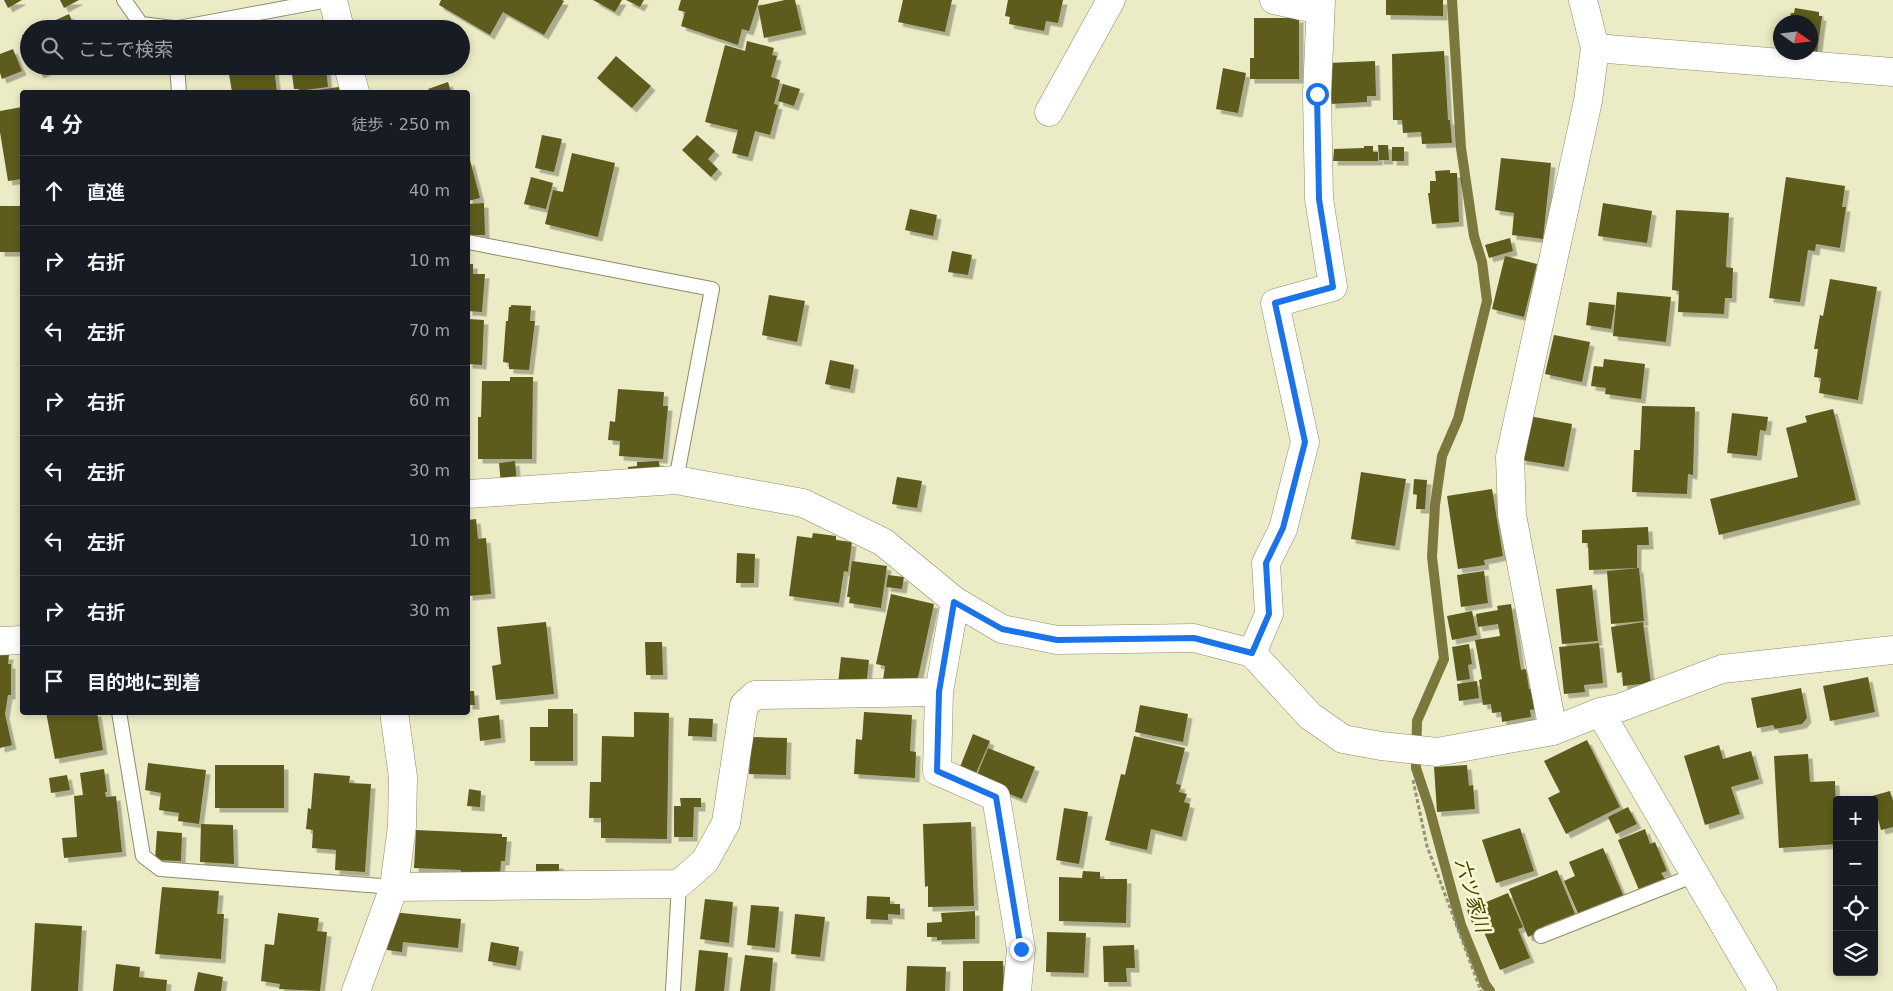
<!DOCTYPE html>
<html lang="ja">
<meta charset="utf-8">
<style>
body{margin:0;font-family:"DejaVu Sans","Noto Sans JP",sans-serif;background:#242831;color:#f1f3f6}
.controls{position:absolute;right:15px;bottom:15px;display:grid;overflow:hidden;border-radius:5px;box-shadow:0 2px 8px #0003}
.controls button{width:45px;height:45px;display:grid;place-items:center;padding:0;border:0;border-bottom:1px solid #363941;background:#171b24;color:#f1f3f6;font:25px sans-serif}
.compass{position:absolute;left:1773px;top:15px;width:45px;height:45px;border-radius:50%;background:#171b24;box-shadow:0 2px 8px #0003;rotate:104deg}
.stop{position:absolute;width:15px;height:15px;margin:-11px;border:4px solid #1a73e8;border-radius:50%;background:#fff}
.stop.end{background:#1a73e8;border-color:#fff;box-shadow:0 1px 5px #0008}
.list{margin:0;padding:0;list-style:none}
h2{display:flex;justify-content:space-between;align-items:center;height:65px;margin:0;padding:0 20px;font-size:21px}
h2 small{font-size:16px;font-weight:400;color:#9ea1a6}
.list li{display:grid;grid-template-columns:32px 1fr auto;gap:15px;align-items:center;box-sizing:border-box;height:70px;padding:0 20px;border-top:1px solid #363941}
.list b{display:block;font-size:19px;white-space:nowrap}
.list em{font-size:16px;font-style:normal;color:#9ea1a6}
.icon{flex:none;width:28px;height:28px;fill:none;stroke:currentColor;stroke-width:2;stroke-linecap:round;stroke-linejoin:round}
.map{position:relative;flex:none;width:1893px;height:991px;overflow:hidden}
.search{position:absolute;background:#171b24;box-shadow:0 2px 8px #0003;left:20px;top:20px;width:450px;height:55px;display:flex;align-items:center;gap:12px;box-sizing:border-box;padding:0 18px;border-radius:28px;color:#9ea1a6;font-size:19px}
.panel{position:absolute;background:#171b24;box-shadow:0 2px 8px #0003;left:20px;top:90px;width:450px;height:625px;border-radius:5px}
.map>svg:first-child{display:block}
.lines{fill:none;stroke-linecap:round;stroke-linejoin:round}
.stream{stroke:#7a783c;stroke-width:10}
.building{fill:#5d5b1e;filter:url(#shadow)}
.service-casing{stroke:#8c8c6a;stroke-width:16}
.minor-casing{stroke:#8c8c6a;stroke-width:29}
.path{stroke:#929278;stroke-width:3;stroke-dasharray:4 2.5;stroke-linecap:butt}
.service{stroke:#fff;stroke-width:14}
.minor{stroke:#fff;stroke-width:28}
.route{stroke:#1a73e8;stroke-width:6}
.labels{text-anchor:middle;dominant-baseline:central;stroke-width:5;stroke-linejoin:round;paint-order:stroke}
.water-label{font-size:19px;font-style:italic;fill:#474504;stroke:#f8f8d3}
</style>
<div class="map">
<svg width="1893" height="991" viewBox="0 0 1893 991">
<defs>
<filter id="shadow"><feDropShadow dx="4.5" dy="4.5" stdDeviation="0" flood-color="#0004"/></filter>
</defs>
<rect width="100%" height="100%" fill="#ebebc6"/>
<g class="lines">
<!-- stream -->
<path class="stream" d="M1452,0l9,148 13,88 8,26 5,39 -29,118 -16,37 -7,49 -3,52 12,102 -27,62 -1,47 13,39 32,118 24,59 5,7"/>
</g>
<!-- building -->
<path class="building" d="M4,0h18l-14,8z
M60,0h19l-15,8z
M441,0h121l2,1 -20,34 -41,-23 -13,23 -51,-30z
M593,0h29l-7,12z
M626,0h18l-4,7z
M681,0h78l-10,31 -7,-2 -4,16 -57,-19 4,-14 -7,-2z
M785,0h10l7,30 -38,8 -6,-32z
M903,0h49l-7,32 -47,-10z
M1008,0h55l-5,23 -12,-2 -2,10 -35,-7 1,-7 -5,-1z
M1386,0h57v16l-57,-1z
M1795,8l24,4v4h3l-5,38 -7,-1v-31h-21l2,-9h3z
M69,14l7,15h-40z
M1254,18h45v61h-49v-21h4z
M267,21l1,8h-51v-1z
M29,32v18l-7,-15z
M747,41l27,7 -2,7 5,1 -6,21 9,3 -6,24 4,1 -8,30 -15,-4 -7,26 -16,-4 6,-23 -33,-8 20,-77 20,6z
M13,49l9,22 -20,8 -2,-6v-19z
M1444,51l4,69h2l2,23 -30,1 -1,-12 -18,1 -1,-13h-9l-1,-66z
M616,56l35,30 -19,22 -35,-30z
M1375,61l1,35h-9v6l-36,2 -3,-41z
M36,66h22l-19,8z
M291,66h35l2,21 -29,4v-2h-5z
M274,68l3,24h-45l-3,-18z
M1223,68l23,5 -8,40 -22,-4z
M448,82l3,10h-21l-2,-3z
M783,84l17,5 -6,17 -16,-5z
M339,87l1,5h-30v-1z
M22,107v72l-14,2 -8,-49v-21z
M542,135l20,4 -8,33 -19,-4z
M697,135l18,16 -7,8 10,10 -7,8 -29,-27z
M1378,145h10l1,15h-10z
M1364,146h9v6h5v9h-45l1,-12 30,-1z
M1392,147h12v14h-12z
M572,153l43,10 -17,74 -53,-13 8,-34 10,2z
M1501,158l50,5 -8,76 -31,-4 2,-22 -19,-3z
M470,160l10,38 -12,3v-40z
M1450,170v3h7l2,49 -27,2 -4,-31h2v-12h6l-1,-10z
M531,177l22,6 -7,26 -22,-5z
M1786,177l59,9 -3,21h4l-6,41 -24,-4 -1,7 -7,-1 -8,52 -31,-4z
M484,203l1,32h-16l-1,-31z
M1603,203l49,8 -5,32 -49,-7z
M0,206h22v46h-22z
M910,209l27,6 -4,21 -28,-6z
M1676,210l53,3 -3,54 7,1 -1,30h-7l-1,16 -46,-2 1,-21 -7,-1z
M1510,238l3,13 -24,7 -4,-13z
M952,251l20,4 -4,20 -20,-3z
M1505,256l32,8 -13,53 -32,-8z
M468,264h5v10h12l-3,38 -14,-1z
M1830,279l47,8 -19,113 -39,-7 2,-15 -7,-1 4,-28h-4l6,-34 3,1z
M1617,292l54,5 -5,45 -53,-6z
M769,295l36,6 -8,41 -35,-7z
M1589,302l26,3 -4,24 -25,-4z
M511,305l20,1 -1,15h5l-6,49 -20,-1v-6l-6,-1 3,-41h2l1,-14h2z
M468,319l16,1 -2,45 -14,-1z
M1554,335l36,7 -8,40 -37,-8z
M1604,359l41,5 -4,35 -36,-5 1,-6 -15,-2 3,-20 9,1z
M830,360l24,5 -4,24 -25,-5z
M510,377h23l-1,82h-54v-42h3l1,-36h28z
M618,389l46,3 -1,14h5l-5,53 -44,-3 1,-15 -12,-1 2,-19 5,1z
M1642,406l53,1 -2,68 -5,-1 -1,20 -55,-2 2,-42h6z
M1833,409l23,91 -137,35 -9,-36 88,-22 -12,-49 21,-6 -2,-6z
M1732,413l36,4 -2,14 -6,-1 -3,26 -30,-3z
M1529,416l43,8 -8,43 -43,-7z
M515,461l2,23 -16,1 -2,-22z
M659,461l2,18 -32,3 -1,-15 9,-1v-4z
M1361,472l45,7 -11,67 -44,-7z
M897,477l25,4 -5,27 -25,-4z
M1414,479l13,1 -2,29h-9l1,-14 -4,-1z
M1492,489l11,67 -19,4 1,5 -27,4 -11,-73z
M476,519l2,20 8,-1 5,56 -23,2v-76z
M1648,527l1,18h-12v23l-48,2 -1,-27h-6v-13z
M813,533l23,3v4l16,2 -4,30 -4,-1 -5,32 -50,-7 8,-60 15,2z
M737,553l18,1 -1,29h-18z
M852,561l35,5 -6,42 -32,-5 1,-6h-3z
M1639,568l5,53 -33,3 -4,-53z
M1484,571l4,32 -27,4 -4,-32z
M888,575l16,2 -2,12 -16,-2z
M1592,585l6,56 -36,3 -6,-55z
M891,594l43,10 -18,83h-34l3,-21 -9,-2z
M1511,604l10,66 5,-1 3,20h5l3,20 -7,1 1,7 -29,5 -1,-10 -9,1 -1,-9 -8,1 -4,-25 3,-1 -7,-39 25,-4 -2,-12 -20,3 -2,-13 22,-4 -1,-4z
M1472,611l5,24 -25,5 -5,-24z
M546,622l8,72 -58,6 -4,-34 9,-2 -4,-37z
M1643,622l8,61 -28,3 -1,-14 -5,1 -6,-46z
M645,642h17l1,33h-17z
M1599,643l4,40 -19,2 1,7 -21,2 -5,-47z
M1469,644l3,20 -4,1 2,14 -13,2 -5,-34z
M0,655h9l-1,9h3v31h-3l-3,19 7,31 -12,3z
M841,657l28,3 -3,27 -28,-3z
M1868,677l7,35 -45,9 -7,-35z
M1477,681l2,17 -20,3 -2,-17z
M1801,688l6,30 -5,6 -27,5 -2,-4 -16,3 -6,-30z
M468,691h6l1,14h-7z
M1140,705l48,9 -5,28 -48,-10z
M548,709h25v52h-43v-34h18z
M46,712h51l6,38 -48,9z
M634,712l35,1 -2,126 -66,-1v-20h-12l1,-36h11l1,-46 32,1z
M864,712l48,3 -2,36 6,1 -1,26 -61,-4 2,-35 6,1z
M499,715l2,23 -21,3 -2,-23z
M689,718l24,1 -1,18 -24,-1z
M973,734l17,7 -16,37 -16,-6z
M1134,736l51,12 -9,36 5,1 -2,7 8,2 -3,8 6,2 -8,33 -31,-8 -4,21 -42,-10 16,-66 4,1z
M751,737l36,1 -1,37 -37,-1z
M1587,740l33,67 -54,27 -18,-36 12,-6 -16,-31z
M1719,745l4,14 28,-8 8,28 -28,8 9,27 -35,11 -21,-69z
M988,748l47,19 -13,32 -47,-19z
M1808,754l2,28 25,-1 2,63 -58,4 -5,-92z
M148,763l58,7 -7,54 -21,-3 1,-8 -20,-3 2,-17 -16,-3z
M215,765h69v43h-69z
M1467,765l2,21 4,-1 2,24 -38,3 -3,-45z
M104,769l3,23h-2l1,5 10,-1 6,56 -58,6 -2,-20 15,-1 -3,-41 9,-1 -3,-22z
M314,773l36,3 -1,7 22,1 -6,88 -30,-2 1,-20 -24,-2 1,-18 -7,-1 2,-21 3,1z
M67,775l3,15 -19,3 -2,-15z
M469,789l12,2 -1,16 -13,-1z
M1890,791l3,10v26l-12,3 -9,-34z
M680,798h21v9h-7l-1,30h-19v-31h7z
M1628,807l9,17 -21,10 -8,-17z
M1064,808l24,4 -9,52 -23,-4z
M971,822l3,84 -46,1v-21l-3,1 -2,-63z
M201,824l32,1 1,39 -34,-2z
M1520,828l14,43 -38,12 -14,-43z
M1645,829l5,15 5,-2 12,29 -6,2 4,6 -26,11 -21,-50z
M416,830l86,4v3h5l-2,24h-4l-1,15 -39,-2v-4l-47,-2z
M157,831l25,2 -1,28 -26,-1z
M1603,848l21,49 -45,19 -15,-35 11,-5 -6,-14z
M536,864h23v14h-23z
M1557,870l18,44 -31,12 1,3 -17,8 -19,-48z
M1083,871l17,1v7h27l-1,44 -67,-2v-44l23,1z
M162,887l57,4 -2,23h7l-3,45 -66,-5z
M1508,893l15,34 -5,2 12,29 -30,12 -19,-45 -7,3 -7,-18z
M867,896l23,1v7h10v11l-12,-1v6l-22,-1z
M705,899l28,3 -4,41 -29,-4z
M751,905l28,2 -4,41 -28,-3z
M975,911v28l-38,1v-3h-10v-14l15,-1 -1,-9z
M392,912l69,7 -3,29 -55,-6 -1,10 -15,-2z
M278,913l41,5 -2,13 10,1 -7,59 -41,-2 1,-5 -19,-3 4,-37 9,1z
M795,914l30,3 -5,40 -29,-3z
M35,923l47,3 -4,65h-47z
M1047,932l39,1 -2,40 -38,-1z
M491,942l28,5 -3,19 -28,-5z
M1134,945l1,23h-9l1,14h-23l-1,-36z
M699,950l29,3 -4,38h-29z
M745,955l28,3 -3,33h-30z
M963,961h40l1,30h-41z
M116,964l24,3 -1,10 28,3 -1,11h-53z
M907,966l39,1 -1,24h-39z
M198,972l25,5 -2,14h-27z"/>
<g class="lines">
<defs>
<path id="service" d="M124,0l17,24 32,4
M173,29l155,-29
M177,66l2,26
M468,242l244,47 -36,191
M119,712l24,144 17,13 234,18
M1541,936l154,-61
M673,991l6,-107"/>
<path id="minor" d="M333,0l7,29
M1274,0l46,10
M1595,48l298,24
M348,66l7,26
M1049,112l62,-112
M468,494l208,-14 127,23 80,39 72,59 47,28 55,11 137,-2 58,15 58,63 33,23 38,7 56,6 116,-21 47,-19 19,-4 103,-39 171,-19
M955,601l-16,91 -2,79 59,26 25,152 -4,42
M0,641l22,-1
M1252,653l17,-39 -3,-51 17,-34 22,-87 -30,-139 58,-16 -14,-88 -2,-105 4,-94
M1600,712l163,279
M1553,731l-41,-216 -2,-58 78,-356 7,-53 -12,-48
M394,887l285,-3 26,-23 21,-38 18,-118 11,-10 184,-3
M356,991l38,-104 8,-61 1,-49 -9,-65"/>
</defs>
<!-- service casing -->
<use href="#service" class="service-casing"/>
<!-- minor casing -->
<use href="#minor" class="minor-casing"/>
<!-- path -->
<path class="path" d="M1413,780l14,66 54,145"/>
<!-- service -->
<use href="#service" class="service"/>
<!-- minor -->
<use href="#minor" class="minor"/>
</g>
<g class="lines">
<!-- route -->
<path class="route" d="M1021,949l-25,-152 -59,-26 2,-79 15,-90 48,27 55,11 137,-2 58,15 17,-39 -3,-51 17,-35 22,-86 -30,-139 58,-16 -14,-88 -2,-105"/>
</g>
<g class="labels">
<!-- water labels -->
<g class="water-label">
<text transform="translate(1473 895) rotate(73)">六ツ家川</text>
</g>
</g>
</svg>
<div class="controls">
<button>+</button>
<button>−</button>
<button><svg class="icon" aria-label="locate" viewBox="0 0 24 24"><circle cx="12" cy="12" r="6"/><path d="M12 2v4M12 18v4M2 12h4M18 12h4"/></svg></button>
<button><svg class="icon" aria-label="layers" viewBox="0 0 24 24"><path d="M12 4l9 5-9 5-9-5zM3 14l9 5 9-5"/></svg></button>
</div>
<svg class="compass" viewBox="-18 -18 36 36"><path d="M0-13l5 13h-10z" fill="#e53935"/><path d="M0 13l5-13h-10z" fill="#9ea1a6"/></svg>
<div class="stop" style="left:1317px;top:94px"></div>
<div class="stop end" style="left:1021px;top:949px"></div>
<div class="search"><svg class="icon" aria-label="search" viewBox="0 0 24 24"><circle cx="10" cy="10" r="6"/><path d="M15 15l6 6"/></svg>ここで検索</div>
<section class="panel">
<h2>4 分<small>徒歩 · 250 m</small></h2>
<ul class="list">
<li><svg class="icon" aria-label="ahead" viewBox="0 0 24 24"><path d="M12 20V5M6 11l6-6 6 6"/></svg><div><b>直進</b></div><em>40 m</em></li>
<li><svg class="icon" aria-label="right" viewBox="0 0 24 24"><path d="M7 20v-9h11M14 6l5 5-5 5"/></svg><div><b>右折</b></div><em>10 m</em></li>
<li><svg class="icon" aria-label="left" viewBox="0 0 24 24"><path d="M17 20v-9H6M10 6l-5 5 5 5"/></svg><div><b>左折</b></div><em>70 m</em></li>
<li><svg class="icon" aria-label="right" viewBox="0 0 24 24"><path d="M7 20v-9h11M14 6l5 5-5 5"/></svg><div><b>右折</b></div><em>60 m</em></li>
<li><svg class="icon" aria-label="left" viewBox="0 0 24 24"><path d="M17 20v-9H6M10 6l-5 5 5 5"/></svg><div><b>左折</b></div><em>30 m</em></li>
<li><svg class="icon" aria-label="left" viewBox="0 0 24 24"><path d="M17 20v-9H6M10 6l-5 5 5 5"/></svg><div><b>左折</b></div><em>10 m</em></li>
<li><svg class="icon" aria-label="right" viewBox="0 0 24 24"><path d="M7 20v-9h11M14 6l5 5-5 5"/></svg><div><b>右折</b></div><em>30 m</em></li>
<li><svg class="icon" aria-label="arrive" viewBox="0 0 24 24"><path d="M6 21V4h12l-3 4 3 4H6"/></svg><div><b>目的地に到着</b></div></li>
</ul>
</section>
</div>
